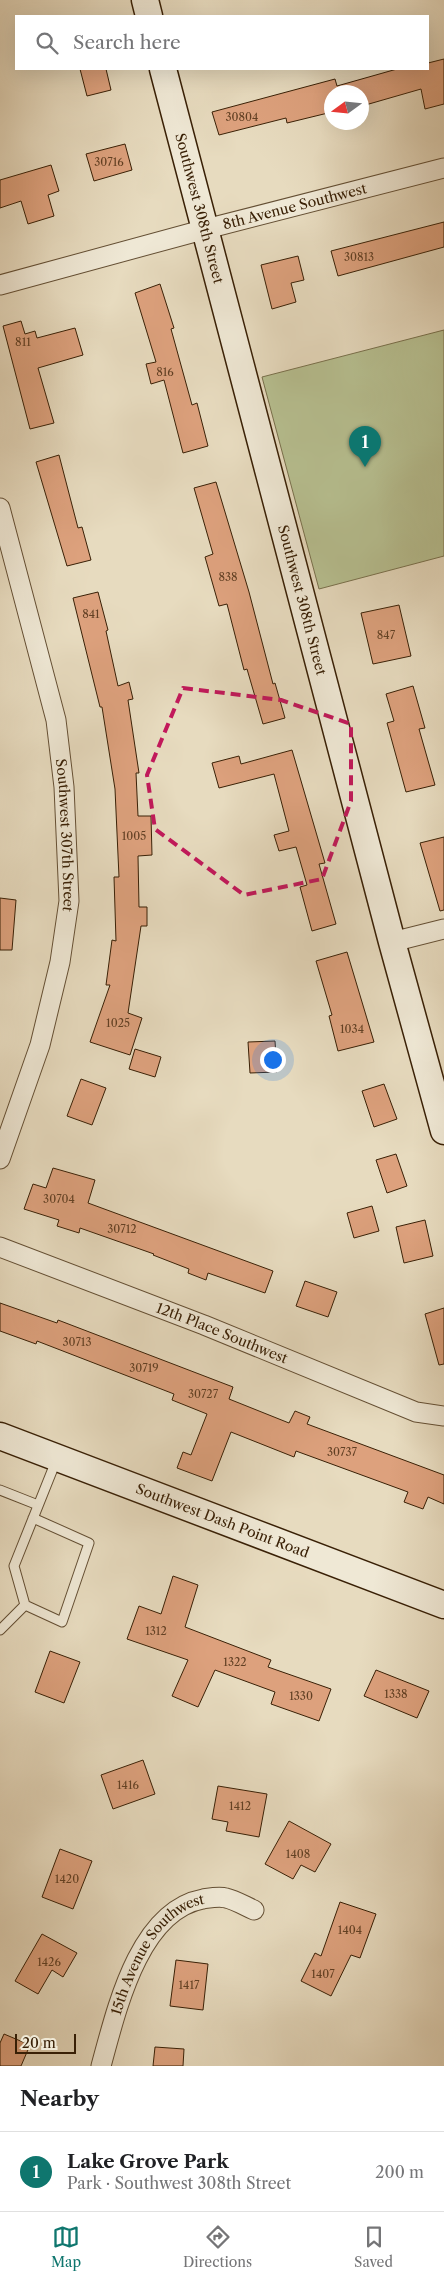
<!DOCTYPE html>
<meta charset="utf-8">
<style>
body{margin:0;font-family:"Libre Caslon Text",serif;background:#f6f6f6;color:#202124}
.compass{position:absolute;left:324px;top:85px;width:45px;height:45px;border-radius:50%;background:#fff;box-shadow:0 5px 20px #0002;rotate:255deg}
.scale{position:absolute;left:15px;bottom:12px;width:61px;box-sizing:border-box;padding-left:5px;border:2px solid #392006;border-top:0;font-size:14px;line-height:18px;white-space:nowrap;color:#392006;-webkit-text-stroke:4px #efe8d5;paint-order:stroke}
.you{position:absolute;left:272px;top:1059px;width:18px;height:18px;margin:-12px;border:4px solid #fff;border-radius:50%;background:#1a73e8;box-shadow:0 0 0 8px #1a73e833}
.badge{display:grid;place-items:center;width:32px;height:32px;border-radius:50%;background:#0f766e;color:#fff;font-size:16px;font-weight:700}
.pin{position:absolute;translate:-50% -41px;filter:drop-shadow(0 1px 2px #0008)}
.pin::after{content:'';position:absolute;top:26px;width:18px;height:15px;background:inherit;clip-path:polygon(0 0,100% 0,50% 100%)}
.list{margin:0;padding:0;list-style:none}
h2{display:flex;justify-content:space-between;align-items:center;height:65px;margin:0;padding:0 20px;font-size:21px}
h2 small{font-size:16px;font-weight:400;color:#757577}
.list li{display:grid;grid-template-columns:32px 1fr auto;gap:15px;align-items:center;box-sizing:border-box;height:80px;padding:0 20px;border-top:1px solid #e0e0e0}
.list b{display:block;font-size:19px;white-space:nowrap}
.list p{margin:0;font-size:16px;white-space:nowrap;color:#757577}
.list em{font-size:16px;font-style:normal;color:#757577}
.icon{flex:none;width:28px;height:28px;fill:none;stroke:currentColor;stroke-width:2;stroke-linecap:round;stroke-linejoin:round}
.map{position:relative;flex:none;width:444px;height:2066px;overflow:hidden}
.search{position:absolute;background:#fff;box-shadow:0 5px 20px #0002;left:15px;right:15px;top:15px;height:55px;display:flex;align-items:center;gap:12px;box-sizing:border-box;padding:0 18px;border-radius:0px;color:#757577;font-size:19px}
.sheet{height:145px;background:#fff}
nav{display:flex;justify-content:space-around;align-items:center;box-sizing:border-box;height:70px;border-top:1px solid #e0e0e0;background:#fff;font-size:14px;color:#757577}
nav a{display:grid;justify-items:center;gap:2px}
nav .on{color:#0f766e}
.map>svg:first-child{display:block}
.green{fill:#b7c091;stroke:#78704c}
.building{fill:#dda17d;stroke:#392006}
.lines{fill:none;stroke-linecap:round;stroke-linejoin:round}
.lane-casing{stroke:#644f34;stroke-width:11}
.street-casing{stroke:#644f34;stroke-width:21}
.secondary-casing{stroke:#392006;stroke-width:29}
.lane{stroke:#efe8d5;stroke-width:9}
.street{stroke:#efe8d5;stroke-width:19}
.secondary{stroke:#efe8d5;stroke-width:26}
.marked{fill:none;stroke:#c2185b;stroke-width:4;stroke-dasharray:10 6;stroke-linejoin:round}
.labels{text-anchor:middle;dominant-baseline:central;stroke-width:4;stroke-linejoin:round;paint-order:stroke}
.number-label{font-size:11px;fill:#624024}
.street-label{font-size:14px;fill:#392006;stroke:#efe8d5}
</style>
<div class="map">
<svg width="444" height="2066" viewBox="0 0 444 2066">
<rect width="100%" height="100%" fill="#e7dbbf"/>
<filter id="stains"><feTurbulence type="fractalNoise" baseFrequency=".004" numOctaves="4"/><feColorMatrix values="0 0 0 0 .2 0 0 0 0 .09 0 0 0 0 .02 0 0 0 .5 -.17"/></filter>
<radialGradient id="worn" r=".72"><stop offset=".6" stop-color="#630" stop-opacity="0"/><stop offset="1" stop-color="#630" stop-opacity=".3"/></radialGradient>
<!-- green -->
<path class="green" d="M444,330v226l-125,33 -57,-212z"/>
<!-- building -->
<path class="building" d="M444,59v45l-19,5 -4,-20 -59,17v-14h-30v20l-45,11 -1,-5 -67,17 -7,-23 123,-33 2,7 60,-17h31v-6z
M80,69h26l5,21 -24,6z
M125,144l7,26 -38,11 -8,-27z
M51,165l8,26 -11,4 6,21 -26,8 -7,-23 -21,7v-28z
M444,222v25l-106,29 -7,-25z
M298,256l6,24 -13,3 5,19 -24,7 -11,-44z
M160,284l14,44 -3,1 21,76 5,-2 11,43 -25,7 -19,-73 -13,4 -5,-20 10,-2 -21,-69z
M21,321l4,13 10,-3 2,7 38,-10 8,27 -45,13 16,55 -24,6 -27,-103z
M59,455l19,73 4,-1 9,33 -24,6 -31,-104z
M216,482l33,110 24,92 2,-1 10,35 -22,6 -16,-55 -3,1 -17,-66 -8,2 -14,-49 8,-3 -19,-66z
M98,592l10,38 -2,1 12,55 11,-4 4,17 -5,1 11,73h-3l2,43h13l1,39 -14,1 1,51h8v19h-6l-13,87 14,5 -12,37 -40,-13 20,-57h-4l6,-45 4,1 -2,-64h5l-4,-88 -13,-82h-2l-27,-109z
M399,605l12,51 -38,8 -12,-51z
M413,686l12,42 -6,1 16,56 -29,7 -19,-69 7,-2 -8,-27z
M292,750l33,113 -6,1 17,60 -24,7 -12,-44 7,-2 -11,-38 -17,4 -5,-16 15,-4 -15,-57 -55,14 -7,-25 27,-7 2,8z
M444,837v73l-4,1 -20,-68z
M0,898l16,2 -4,50h-12z
M347,952l27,90 -36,9 -9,-35 3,-1 -16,-54z
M275,1041l2,31 -27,1 -2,-31z
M135,1049l26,8 -6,20 -26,-8z
M81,1079l25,9 -14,37 -25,-9z
M384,1084l13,35 -23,8 -12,-36z
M396,1154l11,32 -20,7 -11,-33z
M53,1168l42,12 -7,23 185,68 -8,22 -57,-20 -2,7 -18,-7 1,-4 -36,-14 1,-1 -74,-26 -1,5 -22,-7 2,-6 -35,-11 9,-25 13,4z
M372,1206l7,25 -25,7 -7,-25z
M425,1220l8,36 -29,7 -8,-36z
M305,1281l32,11 -9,25 -32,-11z
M0,1303l57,20 1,-3 175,67 -4,12 60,24 6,-12 15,6 -3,7 137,51v29l-16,-7 -5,12 -19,-7 4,-10 -112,-41 -2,6 -63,-25 -19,49 -35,-13 6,-16 8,3 16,-41 -35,-14 2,-6 -137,-53 -1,3 -36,-13z
M444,1308v56l-5,1 -14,-51z
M173,1576l25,9 -13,42 86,33 -3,7 63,22 -12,32 -48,-17 4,-12 -60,-22 -17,37 -26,-11 16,-36 -61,-21 12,-33 22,8z
M50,1651l30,11 -16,41 -29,-11z
M376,1670l53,21 -12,27 -53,-22z
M143,1760l12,34 -42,15 -12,-34z
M218,1786l49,8 -8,43 -33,-6 2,-9 -16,-3z
M289,1821l42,23 -16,28 -14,-7 -8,14 -28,-15z
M60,1849l32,12 -19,48 -31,-12z
M340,1902l36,12 -16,44 -9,-3 -20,41 -30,-15 14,-28 6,3z
M42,1934l35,19 -14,24 -11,-7 -14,24 -23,-13z
M176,1960l32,4 -5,46 -33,-4z
M4,2034l26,11 -9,21h-21v-23z
M155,2047l29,2 -1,17h-30z"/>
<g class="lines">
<defs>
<path id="lane" d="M0,1490l38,15
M33,1518l56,25 -27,79 -37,-17 -11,-39 42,-105
M0,1630l25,-25"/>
<g id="street">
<path id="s1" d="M0,285l206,-56 238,-61"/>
<path id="s2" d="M0,508l56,212 8,67 5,114 -9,61 -20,83 -40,114"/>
<path d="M392,942l52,-13"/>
<path id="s3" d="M0,1247l204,78 212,87 28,4"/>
<path id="s4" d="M101,2066c15,-54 37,-155 102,-167 7,-1 16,-3 23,-1 9,2 19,8 28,12"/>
</g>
<g id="secondary">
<path d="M145,0l4,16"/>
<path id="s5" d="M163,69l229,873 52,189"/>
<path id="s6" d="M0,1436l444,169"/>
</g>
</defs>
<!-- lane casing -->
<use href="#lane" class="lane-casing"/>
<!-- street casing -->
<use href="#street" class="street-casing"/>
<!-- secondary casing -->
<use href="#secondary" class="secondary-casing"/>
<!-- lane -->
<use href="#lane" class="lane"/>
<!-- street -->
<use href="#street" class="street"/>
<!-- secondary -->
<use href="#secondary" class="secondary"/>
</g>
<!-- marked area -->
<path class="marked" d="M183,688l98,12 70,24v77l-29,78 -78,16 -89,-66 -8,-54z"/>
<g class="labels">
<!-- number labels -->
<g class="number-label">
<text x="242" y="117">30804</text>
<text x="109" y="162">30716</text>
<text x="359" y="257">30813</text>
<text x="23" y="342">811</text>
<text x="165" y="372">816</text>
<text x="228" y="577">838</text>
<text x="91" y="614">841</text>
<text x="386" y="635">847</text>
<text x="134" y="836">1005</text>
<text x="118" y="1023">1025</text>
<text x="352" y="1029">1034</text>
<text x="59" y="1199">30704</text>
<text x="122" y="1229">30712</text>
<text x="77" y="1342">30713</text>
<text x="144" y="1368">30719</text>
<text x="203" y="1394">30727</text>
<text x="342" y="1452">30737</text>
<text x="156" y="1631">1312</text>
<text x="235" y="1662">1322</text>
<text x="396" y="1694">1338</text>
<text x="301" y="1696">1330</text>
<text x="128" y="1785">1416</text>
<text x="240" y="1806">1412</text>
<text x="298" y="1854">1408</text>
<text x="67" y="1879">1420</text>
<text x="350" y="1930">1404</text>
<text x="49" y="1962">1426</text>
<text x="323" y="1974">1407</text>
<text x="189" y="1985">1417</text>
</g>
<!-- street labels -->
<g class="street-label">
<text stroke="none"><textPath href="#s1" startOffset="305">8th Avenue Southwest</textPath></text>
<text stroke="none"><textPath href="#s5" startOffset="144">Southwest 308th Street</textPath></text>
<text stroke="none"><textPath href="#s5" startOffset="549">Southwest 308th Street</textPath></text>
<text stroke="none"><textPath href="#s2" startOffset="335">Southwest 307th Street</textPath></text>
<text stroke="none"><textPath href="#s3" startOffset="238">12th Place Southwest</textPath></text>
<text stroke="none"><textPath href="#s6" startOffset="238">Southwest Dash Point Road</textPath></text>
<text stroke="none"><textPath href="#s4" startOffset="130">15th Avenue Southwest</textPath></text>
</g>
</g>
<rect width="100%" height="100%" filter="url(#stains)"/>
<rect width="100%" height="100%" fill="url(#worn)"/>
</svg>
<svg class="compass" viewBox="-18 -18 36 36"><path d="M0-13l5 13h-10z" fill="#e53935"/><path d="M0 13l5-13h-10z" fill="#757577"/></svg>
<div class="scale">20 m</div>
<div class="you"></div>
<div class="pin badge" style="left:365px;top:467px">1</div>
<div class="search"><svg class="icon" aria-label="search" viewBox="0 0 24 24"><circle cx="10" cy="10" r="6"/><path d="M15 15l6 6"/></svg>Search here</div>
</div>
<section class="sheet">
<h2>Nearby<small></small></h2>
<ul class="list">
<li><span class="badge">1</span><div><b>Lake Grove Park</b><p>Park · Southwest 308th Street</p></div><em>200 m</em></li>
</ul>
</section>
<nav>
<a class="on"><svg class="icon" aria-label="map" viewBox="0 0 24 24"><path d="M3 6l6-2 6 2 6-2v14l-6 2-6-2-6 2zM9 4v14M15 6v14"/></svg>Map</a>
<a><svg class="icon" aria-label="directions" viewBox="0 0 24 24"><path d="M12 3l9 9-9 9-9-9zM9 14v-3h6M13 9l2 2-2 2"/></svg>Directions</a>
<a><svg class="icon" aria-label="saved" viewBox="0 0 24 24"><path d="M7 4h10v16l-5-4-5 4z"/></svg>Saved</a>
</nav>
